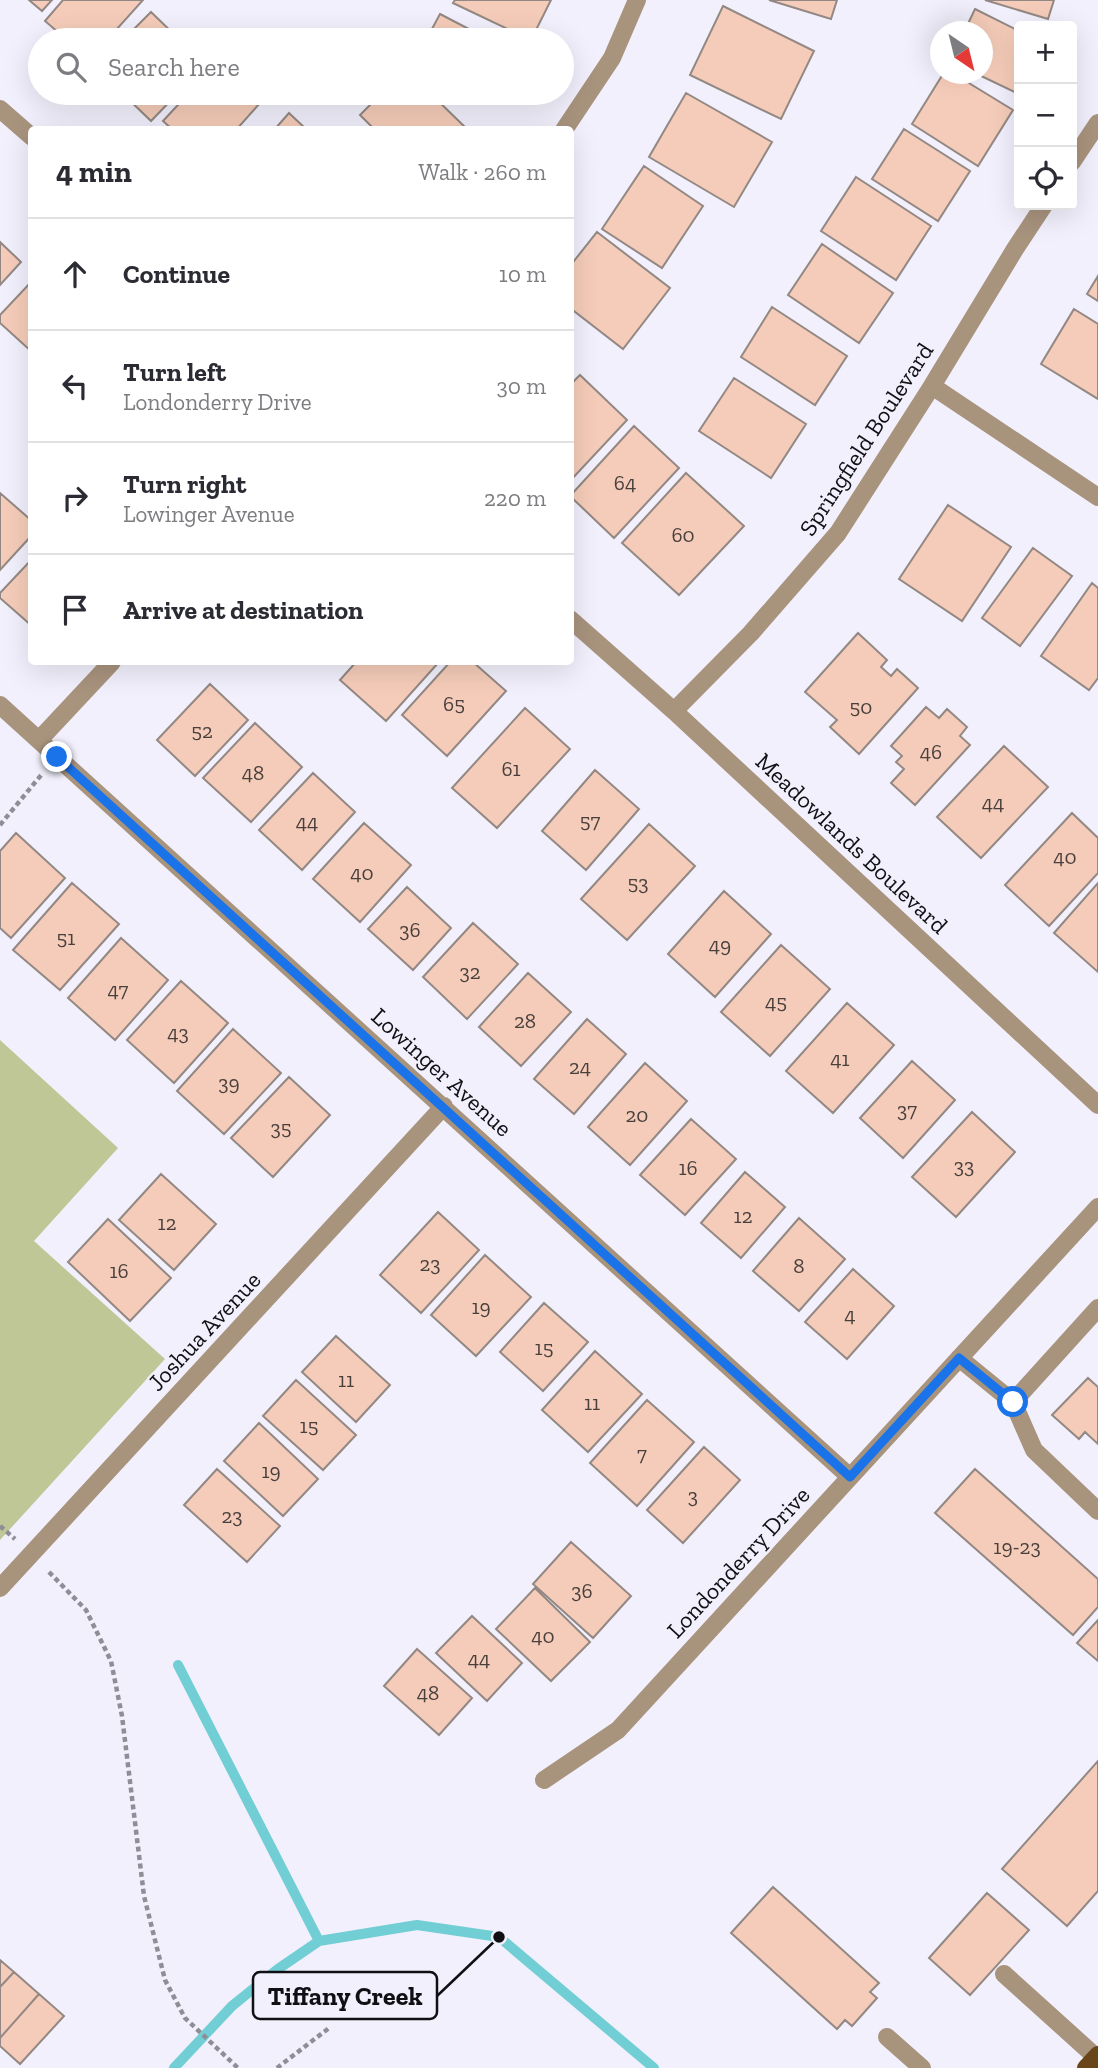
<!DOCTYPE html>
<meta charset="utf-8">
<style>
body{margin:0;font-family:"Zilla Slab",serif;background:#f2f2f3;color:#2b2b33}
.controls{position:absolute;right:21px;top:21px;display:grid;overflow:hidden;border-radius:7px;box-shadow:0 7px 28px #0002}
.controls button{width:63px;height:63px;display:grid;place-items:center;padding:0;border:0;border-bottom:2px solid #e1e1e2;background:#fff;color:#2b2b33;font:35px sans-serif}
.compass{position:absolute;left:930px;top:21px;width:63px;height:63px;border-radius:50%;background:#fff;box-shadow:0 7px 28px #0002;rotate:145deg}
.stop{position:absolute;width:21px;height:21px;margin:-16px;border:5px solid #1a73e8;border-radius:50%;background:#fff}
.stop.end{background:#1a73e8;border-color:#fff;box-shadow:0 2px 7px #0008}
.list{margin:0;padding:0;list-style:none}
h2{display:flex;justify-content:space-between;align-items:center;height:91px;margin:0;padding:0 28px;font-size:30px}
h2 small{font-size:23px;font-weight:400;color:#7c7c81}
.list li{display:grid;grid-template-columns:46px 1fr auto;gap:21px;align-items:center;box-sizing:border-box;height:112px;padding:0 28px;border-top:2px solid #e1e1e2}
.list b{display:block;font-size:26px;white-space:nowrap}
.list p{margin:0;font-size:23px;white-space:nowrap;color:#7c7c81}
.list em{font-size:23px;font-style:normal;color:#7c7c81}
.icon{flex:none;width:38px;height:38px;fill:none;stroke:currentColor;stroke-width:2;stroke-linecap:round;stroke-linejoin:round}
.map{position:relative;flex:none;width:1098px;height:2068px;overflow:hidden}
.search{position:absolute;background:#fff;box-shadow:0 7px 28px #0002;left:28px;top:28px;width:546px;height:77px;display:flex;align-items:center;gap:18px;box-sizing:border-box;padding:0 24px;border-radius:38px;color:#7c7c81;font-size:26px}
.panel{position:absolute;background:#fff;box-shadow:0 7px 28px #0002;left:28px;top:126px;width:546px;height:539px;border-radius:7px}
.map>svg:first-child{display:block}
.green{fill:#c0c796}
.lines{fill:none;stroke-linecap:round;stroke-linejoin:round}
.stream{stroke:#71ced4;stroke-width:10}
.building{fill:#f5ccb9;stroke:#938883;stroke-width:2}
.path{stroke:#8e8e96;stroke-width:4.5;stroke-dasharray:5 3.5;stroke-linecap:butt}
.minor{stroke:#a8937d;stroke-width:18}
.major{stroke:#69461a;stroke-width:18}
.route{stroke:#1a73e8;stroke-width:9}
.labels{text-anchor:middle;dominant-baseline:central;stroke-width:5;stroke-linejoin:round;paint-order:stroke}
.number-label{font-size:21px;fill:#493f3d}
.street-label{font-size:24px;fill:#101014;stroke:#f1f0fc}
.leader{fill:none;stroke:#101014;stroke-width:2.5}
.callout-dot{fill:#101014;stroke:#f1f0fc;stroke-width:2.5}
.callout{fill:#f1f0fc;stroke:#101014;stroke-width:2.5}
.callout-label{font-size:26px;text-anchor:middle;font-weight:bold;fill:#101014}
</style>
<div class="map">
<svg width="1098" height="2068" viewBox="0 0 1098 2068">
<rect width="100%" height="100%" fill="#f1f0fc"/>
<!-- green -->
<path class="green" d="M0,1040l118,108 -84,93 131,118 -165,181z"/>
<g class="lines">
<!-- stream -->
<path class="stream" d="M178,1665l141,276
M174,2068l58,-62 46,-37 41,-28 98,-16 82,12 155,131"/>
</g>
<!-- building -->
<path class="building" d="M29,0h23l-10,11z
M63,0h80l-36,40h-40l-22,-19z
M455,0h96l-20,40 -78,-37z
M769,0h68l-6,19z
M985,0h69l-6,19z
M723,6l91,45 -33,68 -91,-44z
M975,9l44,22v63l-42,-20h5v-42h-18z
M151,12l29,28h-57z
M440,14l50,26h-64z
M943,74h11l59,36 -35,56 -66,-42z
M122,93h56l-27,28z
M189,93h80l-33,37h-63l-10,-9z
M382,93h48l38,37h-93l-15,-15z
M686,93l86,49 -38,65 -85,-50z
M289,113l18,17h-33z
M904,129l66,42 -32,50 -66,-42z
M644,166l59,40 -41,62 -60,-39z
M856,177l75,49 -35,54 -75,-49z
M597,232l73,56 -47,61 -53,-41v-42z
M0,242l21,20 -21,23z
M822,244l71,49 -34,50 -71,-48z
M1098,276v25l-11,-7z
M32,281v71l-32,-29v-8z
M772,307l75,49 -32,49 -74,-48z
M1074,309l24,15v75l-57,-35z
M580,375l47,45 -57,61v-96z
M734,378l72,46 -35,54 -72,-47z
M634,426l45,42 -65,70 -44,-42z
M686,473l58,53 -65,69 -57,-52z
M0,493l32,28v14l-32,35z
M948,505l63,42 -49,74 -63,-42z
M1033,548l39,28 -52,70 -38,-28z
M32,559v67l-32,-28v-5z
M1092,583l6,5v90l-9,12 -48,-34z
M858,633l29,27 -6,7 10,9 6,-7 21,19 -59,66 -29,-27 7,-7 -32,-28z
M356,662h83l-53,59 -46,-41z
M450,662h23l33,29 -59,65 -45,-41z
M210,684l38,36 -53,56 -38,-36z
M926,707l13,11 8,-9 20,18 -7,9 10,9 -55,60 -24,-22 13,-14 -8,-7 6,-6 -11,-10z
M525,708l45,41 -73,79 -45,-40z
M255,723l47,44 -51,55 -48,-44z
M1004,746l44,41 -67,71 -44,-41z
M595,770l44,39 -53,61 -44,-39z
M313,773l42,39 -53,58 -43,-40z
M1072,813l26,25v35l-49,53 -44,-41z
M364,823l47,42 -51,57 -47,-43z
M649,824l46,42 -68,74 -46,-41z
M16,833l49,45 -54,60 -11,-10v-77z
M72,883l47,41 -59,66 -47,-40z
M1098,883v89l-44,-39z
M407,887l44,41 -38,42 -45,-41z
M724,891l47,43 -56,63 -47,-43z
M473,923l45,41 -51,55 -44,-42z
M121,938l47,42 -53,60 -47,-42z
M781,945l49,44 -60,67 -49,-44z
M528,973l43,39 -50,54 -42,-39z
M181,981l47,42 -54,60 -47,-43z
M847,1003l47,42 -61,68 -47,-42z
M587,1019l39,35 -52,60 -40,-35z
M233,1029l48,44 -57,61 -47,-43z
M912,1061l43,39 -52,58 -43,-40z
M645,1063l42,38 -57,64 -42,-38z
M289,1077l41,38 -57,62 -42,-39z
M972,1112l43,40 -59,65 -44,-40z
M691,1119l45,40 -51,56 -45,-40z
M745,1172l40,35 -44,51 -40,-35z
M161,1174l55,50 -42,46 -55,-50z
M438,1212l41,38 -58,63 -41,-38z
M799,1218l46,41 -46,52 -46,-40z
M108,1219l63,59 -41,43 -62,-59z
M485,1255l46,42 -55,59 -45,-41z
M853,1269l41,37 -47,53 -42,-37z
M544,1303l44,39 -45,49 -43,-39z
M336,1336l54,49 -34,37 -54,-50z
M595,1351l47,43 -54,58 -46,-42z
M1088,1378l10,9v57l-13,-12 -6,7 -27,-24z
M296,1380l60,55 -33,35 -60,-54z
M647,1400l47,42 -57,64 -47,-43z
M259,1423l59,56 -35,37 -59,-55z
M704,1447l36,33 -57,63 -36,-33z
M217,1469l63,57 -33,36 -63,-57z
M975,1469l123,110v28l-25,28 -138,-122z
M571,1542l60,54 -38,42 -60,-54z
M535,1588l55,54 -39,39 -55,-52z
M472,1616l50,47 -35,38 -51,-48z
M1098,1620v41l-21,-18z
M417,1649l55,49 -33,37 -55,-49z
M1098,1761v130l-31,35 -65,-57z
M773,1887l106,96 -9,9 7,6 -25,28 -7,-6 -8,9 -106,-96z
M987,1893l42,37 -59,65 -41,-37z
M0,1960l14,12 -14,15z
M14,1972l25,22 -39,44v-51z
M39,1994l25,22 -44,48 -20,-18v-8z"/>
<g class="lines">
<!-- path -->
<path class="path" d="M0,825l42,-51
M0,1526l15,13
M49,1572l37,38 25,51 11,55 22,180 21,84 20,38 53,50
M277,2068l52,-40"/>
<!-- minor -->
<path class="minor" d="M0,109l32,28
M564,130l48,-72 25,-58
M1072,162l26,-39
M932,386l166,111
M570,619l104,92 424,394
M0,705l850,772
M674,711l77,-78 87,-100 94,-147 83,-137 29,-44
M39,740l73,-78
M959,1358l54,44 21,48 64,61
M1013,1402l85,-94
M0,1588l444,-482
M544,1780l74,-50 480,-523
M1004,1974l92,83
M887,2037l35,31"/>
<!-- major -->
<path class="major" d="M1086,2068l12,-13"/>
</g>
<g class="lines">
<!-- route -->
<path class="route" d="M57,757l793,720 109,-119 54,44"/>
</g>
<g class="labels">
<!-- number labels -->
<g class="number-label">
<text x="625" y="482">64</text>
<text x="683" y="534">60</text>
<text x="454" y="703">65</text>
<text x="861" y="706">50</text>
<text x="202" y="730">52</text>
<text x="931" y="751">46</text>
<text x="511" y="768">61</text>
<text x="253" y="772">48</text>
<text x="993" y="802">44</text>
<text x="590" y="820">57</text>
<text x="307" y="821">44</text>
<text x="1065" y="856">40</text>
<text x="362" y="872">40</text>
<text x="638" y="882">53</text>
<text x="410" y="929">36</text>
<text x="66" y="937">51</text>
<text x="720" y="944">49</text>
<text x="470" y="971">32</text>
<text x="118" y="989">47</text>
<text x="776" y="1001">45</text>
<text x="525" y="1020">28</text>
<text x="178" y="1032">43</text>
<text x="840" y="1058">41</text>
<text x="580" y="1066">24</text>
<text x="229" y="1082">39</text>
<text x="907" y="1109">37</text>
<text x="637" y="1114">20</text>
<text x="281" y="1127">35</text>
<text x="964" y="1165">33</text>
<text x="688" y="1167">16</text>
<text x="743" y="1215">12</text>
<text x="167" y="1222">12</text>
<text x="430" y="1263">23</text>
<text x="799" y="1265">8</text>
<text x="119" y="1270">16</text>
<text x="481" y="1306">19</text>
<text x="850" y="1314">4</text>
<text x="544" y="1347">15</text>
<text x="346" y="1379">11</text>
<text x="592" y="1402">11</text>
<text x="309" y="1425">15</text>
<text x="642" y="1453">7</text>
<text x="271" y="1470">19</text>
<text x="693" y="1495">3</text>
<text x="232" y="1515">23</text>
<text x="1017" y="1546">19-23</text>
<text x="582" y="1590">36</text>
<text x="543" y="1635">40</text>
<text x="479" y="1658">44</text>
<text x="428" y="1692">48</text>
</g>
<!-- street labels -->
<g class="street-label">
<text transform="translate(866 439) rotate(-57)">Springfield Boulevard</text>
<text transform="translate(852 843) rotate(43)">Meadowlands Boulevard</text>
<text transform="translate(442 1072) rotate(42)">Lowinger Avenue</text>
<text transform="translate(204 1331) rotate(-47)">Joshua Avenue</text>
<text transform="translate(738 1562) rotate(-47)">Londonderry Drive</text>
</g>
</g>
<!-- callouts -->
<path class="leader" d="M499 1937L437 1996"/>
<circle class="callout-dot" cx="499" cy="1937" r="7"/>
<rect class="callout" x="253" y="1972" width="184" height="47" rx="7"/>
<g class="callout-label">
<text x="345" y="2005">Tiffany Creek</text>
</g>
</svg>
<div class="controls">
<button>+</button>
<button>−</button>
<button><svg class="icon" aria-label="locate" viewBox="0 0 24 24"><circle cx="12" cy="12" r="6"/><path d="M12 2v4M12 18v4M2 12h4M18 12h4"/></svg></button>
</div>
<svg class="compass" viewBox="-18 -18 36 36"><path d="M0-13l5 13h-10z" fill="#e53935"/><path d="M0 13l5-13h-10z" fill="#7c7c81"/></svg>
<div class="stop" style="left:1013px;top:1402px"></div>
<div class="stop end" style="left:57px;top:757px"></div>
<div class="search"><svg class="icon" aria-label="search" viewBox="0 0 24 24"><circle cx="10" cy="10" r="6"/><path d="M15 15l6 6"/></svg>Search here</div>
<section class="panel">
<h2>4 min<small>Walk · 260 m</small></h2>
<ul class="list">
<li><svg class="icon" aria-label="ahead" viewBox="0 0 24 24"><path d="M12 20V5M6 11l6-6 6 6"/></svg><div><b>Continue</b></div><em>10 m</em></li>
<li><svg class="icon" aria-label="left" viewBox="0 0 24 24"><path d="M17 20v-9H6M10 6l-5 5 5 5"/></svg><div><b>Turn left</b><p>Londonderry Drive</p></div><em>30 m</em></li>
<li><svg class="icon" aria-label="right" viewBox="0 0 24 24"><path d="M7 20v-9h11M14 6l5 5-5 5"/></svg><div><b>Turn right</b><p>Lowinger Avenue</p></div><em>220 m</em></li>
<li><svg class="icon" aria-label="arrive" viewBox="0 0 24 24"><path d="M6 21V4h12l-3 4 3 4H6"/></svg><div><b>Arrive at destination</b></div></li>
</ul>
</section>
</div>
